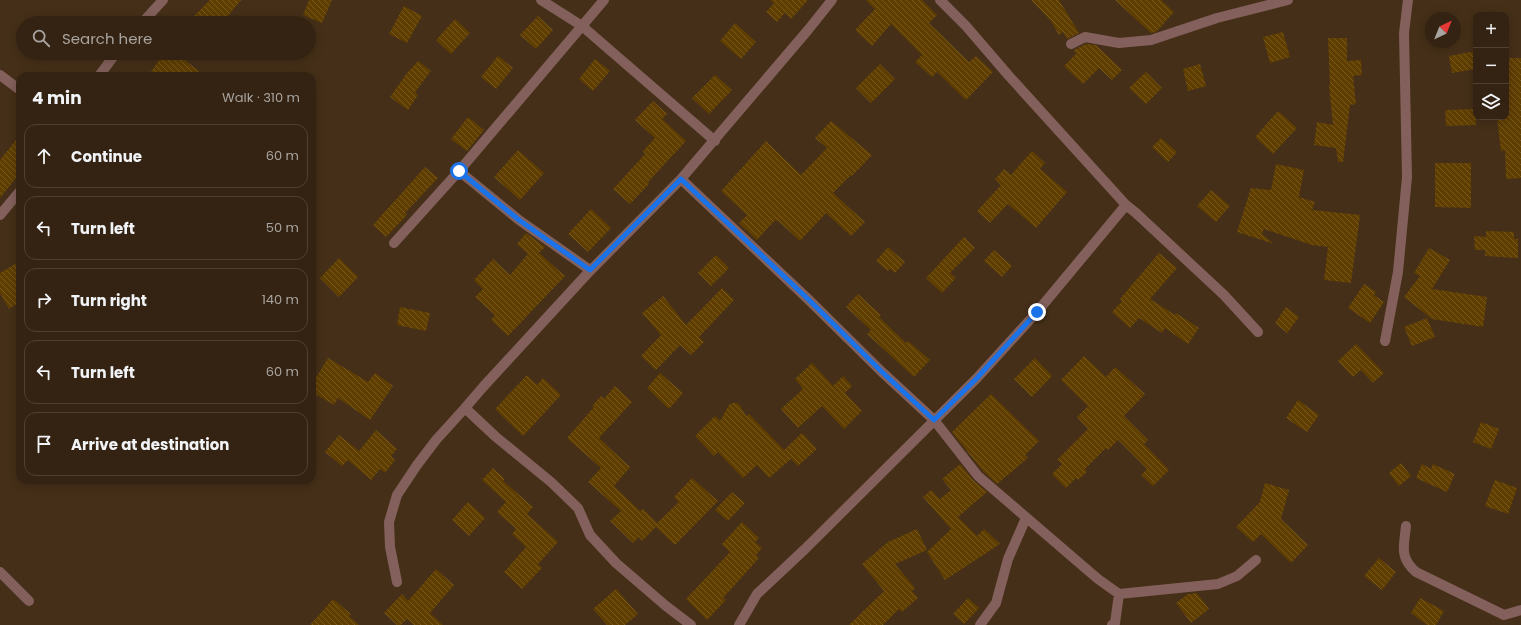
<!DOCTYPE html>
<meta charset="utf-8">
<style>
body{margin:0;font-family:Poppins,sans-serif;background:#3c2b1b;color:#f1f3f6}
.controls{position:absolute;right:12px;top:12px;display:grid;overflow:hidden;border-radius:8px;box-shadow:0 2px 10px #0003}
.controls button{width:36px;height:36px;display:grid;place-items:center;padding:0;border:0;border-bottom:1px solid #4e4032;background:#342312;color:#f1f3f6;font:20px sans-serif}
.compass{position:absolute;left:1425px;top:12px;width:36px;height:36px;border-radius:50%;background:#342312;box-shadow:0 2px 10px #0003;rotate:43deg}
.stop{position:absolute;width:12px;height:12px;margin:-9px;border:3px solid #1a73e8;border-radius:50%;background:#fff}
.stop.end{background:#1a73e8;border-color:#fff;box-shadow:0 1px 4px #0008}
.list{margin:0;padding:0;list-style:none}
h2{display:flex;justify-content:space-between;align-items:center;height:52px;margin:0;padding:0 16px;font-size:17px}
h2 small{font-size:13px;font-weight:400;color:#a9a49f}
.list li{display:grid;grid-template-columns:26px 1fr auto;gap:12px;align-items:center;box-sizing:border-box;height:64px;margin:0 8px 8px;padding:0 8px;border:1px solid #4e4032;border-radius:12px}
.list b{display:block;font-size:15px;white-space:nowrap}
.list em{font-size:13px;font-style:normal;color:#a9a49f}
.icon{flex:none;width:22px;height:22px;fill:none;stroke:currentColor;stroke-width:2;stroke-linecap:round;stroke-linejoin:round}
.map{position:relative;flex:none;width:1521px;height:625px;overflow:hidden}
.search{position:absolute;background:#342312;box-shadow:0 2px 10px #0003;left:16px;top:16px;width:300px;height:44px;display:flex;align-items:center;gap:10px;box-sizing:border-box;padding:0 14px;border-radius:22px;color:#a9a49f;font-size:15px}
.panel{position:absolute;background:#342312;box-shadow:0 2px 10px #0003;left:16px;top:72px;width:300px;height:412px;border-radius:12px}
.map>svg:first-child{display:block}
.building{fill:url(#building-back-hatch)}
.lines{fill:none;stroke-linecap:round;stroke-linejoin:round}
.minor{stroke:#83605b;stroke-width:10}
.route{stroke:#1a73e8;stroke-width:5}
</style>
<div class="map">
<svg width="1521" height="625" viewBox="0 0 1521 625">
<defs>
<pattern id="building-back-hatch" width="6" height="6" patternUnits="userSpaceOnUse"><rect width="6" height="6" fill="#5f3e00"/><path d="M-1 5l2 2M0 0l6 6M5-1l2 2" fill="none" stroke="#765a24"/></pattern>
</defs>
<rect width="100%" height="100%" fill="#452f18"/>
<!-- building -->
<path class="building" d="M210,0h31l-19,23h-35z
M309,0h23l-10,23 -19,-8z
M770,0h38l-17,19 -6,-6 -8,9 -11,-10 8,-9z
M866,0h56l15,15 -8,8 40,39 7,-6 17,16 -27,28 -29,-28 -5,5 -17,-15 7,-7 -31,-31 -19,22 -17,-16 20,-21z
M1031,0h28l20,33 -12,6 -4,-7 -4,3 -8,-14z
M1115,0h46l13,12 -18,20 -5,1z
M404,6l18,10 -15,27 -18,-9z
M538,16l15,14 -17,19 -16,-14z
M455,19l15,14 -19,21 -15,-14z
M735,23l21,19 -15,17 -21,-18z
M1283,32l7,25 -20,6 -7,-26z
M1328,38h19v23l14,-1 1,15 -9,1 3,28 -6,1 -7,57h-5l-2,-14 -22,-3 3,-23 16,3 -4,-40h1z
M1086,44l10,1 26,25 -10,10 -13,-12 -16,16 -19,-18 12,-12 -2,-4z
M1476,51v18l-24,4 -3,-17z
M164,53h12l29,23h-57z
M498,56l15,12 -17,21 -15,-12z
M1506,58h15v120l-15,1 -1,-29 -4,1 -4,-34h9z
M595,59l15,12 -17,20 -14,-12z
M418,61l13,10 -16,21 3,3 -10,15 -18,-13 17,-24z
M880,64l15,15 -24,24 -15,-15z
M1200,64l6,22 -18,5 -5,-22z
M1146,72l16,16 -16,16 -17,-16z
M715,75l17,15 -23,24 -17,-16z
M653,101l14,13 -5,5 24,22 -38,41 1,2 -19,20 -17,-15 32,-35 -2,-3 12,-13 -20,-18z
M1476,109v16l-30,1 -1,-16z
M1278,111l19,17 -24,26 -18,-17z
M468,117l16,13 -17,21 -16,-12z
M831,121l41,34 -20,21 -1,-1 -18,18 32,29 -14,14 -25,-23 -26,28 -23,-21 -1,2 -1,-2 -18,20 -18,-17 8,-8 -26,-24 45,-50 35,34 26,-27 -12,-10z
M20,135v38l-20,25v-38z
M1161,138l16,14 -9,10 -16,-15z
M518,150l26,23 -24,27 -26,-23z
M1032,151l13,12 -5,6 27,23 -31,36 -28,-24 -18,19 -13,-12 24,-26 -6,-6 9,-10 7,6z
M1435,163h36v45l-36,-1z
M1276,164l28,6 -5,27 16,5 -3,8 48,5 -9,68 -27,-3 4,-33 -16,-2 -48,-16 -2,5 12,10 -37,-12 14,-44 20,2z
M425,167l13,11 -33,35 2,2 -21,22 -13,-12z
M1211,190l19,16 -14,16 -19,-16z
M591,209l20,19 -23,24 -20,-18z
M1486,231l28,1v7h4v19l-33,-2v-6h-10l-1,-14 12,1z
M526,233l19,14 -6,6 26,23 -57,60 -17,-16 4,-5 -20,-18 8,-8 -9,-9 19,-21 17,16 18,-21 -11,-10z
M964,237l11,11 -25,25 6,5 -14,15 -16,-15z
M888,247l17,15 -10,11 -5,-4 -2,2 -12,-10z
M1429,248l21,12 -18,29 55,8 -4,30 -51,-8 -28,-22 16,-21 -6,-3z
M994,250l18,16 -10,11 -18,-16z
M1159,253l18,15 -27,31 25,16 1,-2 23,15 -11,16 -23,-16 -3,5 -23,-15 -9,10 -18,-16 10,-11 -2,-2z
M716,255l13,13 -18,18 -13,-13z
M339,258l19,19 -19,20 -19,-19z
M20,261v41l-11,7 -9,-16v-20z
M1364,284l12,8 -2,3 10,7 -14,21 -22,-15z
M722,288l12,12 -35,37 5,5 -13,13 -11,-10 -24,25 -15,-14 20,-21 -19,-22 21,-17 23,29z
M858,294l23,21 -2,2 27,26 2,-2 22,19 -16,17 -47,-43 4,-4 -25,-23z
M400,307l30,6 -4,18 -29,-6z
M1286,307l13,10 -12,16 -12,-10z
M1427,318l8,19 -23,9 -8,-19z
M1356,344l28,29 -11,10 -12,-13 -8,7 -15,-16z
M1084,356l22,21 9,-10 30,27 -21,22 24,24 -4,4 25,26 -16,16 -12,-11 6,-6 -29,-29 -10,10 -2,-2 -21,21 2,3 -9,8 -2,-2 -10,10 -14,-14 10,-10 -5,-4 31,-31 -11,-12 11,-11 -27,-26z
M328,358l40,24 7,-9 18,13 -23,34 -32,-22 -4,7 -22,-13v-8z
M1035,358l17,18 -20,21 -18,-18z
M812,363l21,23 10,-10 9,10 -7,7 17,18 -18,18 -22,-23 -24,22 -17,-19 22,-20 -8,-10z
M660,373l23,20 -14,16 -22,-21z
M527,375l10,10 6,-7 18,17 -38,41 -28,-27z
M615,386l17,16 -33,36 31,29 -16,19 26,25 3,-2 14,14 22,-21 -5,-5 18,-19 26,23 -43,44 -19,-18 -14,14 -3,-4 -6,6 -23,-22 11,-10 -33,-29 13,-14 -34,-30 27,-31 -2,-1 9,-10 3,3z
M991,394l48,47 -14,14 3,3 -31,26 -14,-13 -31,-39z
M1298,400l21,15 -12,17 -21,-14z
M732,403h4l3,1 7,12 3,-2 35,36 18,-17 15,16 -19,17 -7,-7 -22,19 -12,-13 -14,13 -25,-26 -4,4 -19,-20 20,-20 5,5 9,-16z
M1481,422l18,7 -8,20 -18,-7z
M376,430l21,19 -6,7 4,4 -10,13 -5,-4 -9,11 -23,-20 -6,6 -17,-14 14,-17 20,16z
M1401,463l10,13 -12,10 -10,-13z
M960,464l13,16 14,12 -29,25 19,19 7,-7 16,15 -55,36 -18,-28 24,-23 -28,-32 8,-7 9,9 11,-9 -9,-11z
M1422,464l9,5 2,-5 22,10 -8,18 -31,-14z
M493,468l12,11 -2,2 30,26 -6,7 31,28 -20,22 4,4 -20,21 -18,-17 22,-25 -14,-13 4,-5 -19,-17 9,-10 -24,-22z
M1495,480l22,8 -9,26 -23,-8z
M1265,483l24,7 -8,29 27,26 -17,18 -30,-29 -8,8 -17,-15 24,-25z
M732,492l13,11 -17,18 -13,-11z
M468,502l17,16 -16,18 -17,-16z
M742,522l17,16 -4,4 7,6 -6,7 3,3 -36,40 3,2 -19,20 -21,-21 44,-47 -8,-8z
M917,529l10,21 -32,14 20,24 -3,3 6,7 -16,14 -3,-3 -16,16h-34l35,-34 -22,-27 26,-22z
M1379,558l17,14 -14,18 -18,-14z
M436,569l18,16 -24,28 13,12h-29l-7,-6 -6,6h-4l-13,-12 18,-19 6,7z
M616,589l22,25 -13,11h-18l-14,-16z
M1197,593l12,16 -18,14 -15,-20 12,-9z
M968,598l11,10 -15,16 -11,-10z
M1420,598l24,13 -8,14h-9l-16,-12z
M333,599l18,15 -2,2 10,9h-49z"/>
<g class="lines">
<!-- minor -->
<path class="minor" d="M541,0l41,26 133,115
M940,0l26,26 43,50 117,129 10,8 88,82 34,37
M142,23l21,-23
M1071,44l14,-7 34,6 32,-3 66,-22 71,-18
M0,75l20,15
M99,76l17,-23
M459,171l60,49 71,50
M681,179l128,121 73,72 52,48 44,56 120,103 21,15 99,-10 19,-8 19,-16
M0,215l20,-24
M394,243l65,-72 145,-171
M1385,341l13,-69 9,-95 -3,-144 4,-33
M465,408l31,29 55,45 27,26 12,27 26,28 50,43 25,19
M1406,526c-2,20 -7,31 10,46l88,43 17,-5
M0,572l29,29
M397,582l-7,-35 -1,-25 8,-27 20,-30 19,-25 29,-32 18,-21 104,-113 94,-95 127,-149 24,-30
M739,625l18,-31 48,-45 172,-171 60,-66 89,-107
M980,625l16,-22 12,-44 18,-41
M1112,625l3,-2 4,-29"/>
</g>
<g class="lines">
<!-- route -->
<path class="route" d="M459,171l60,49 71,50 91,-91 128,121 73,72 52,48 43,-42 60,-66"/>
</g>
</svg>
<div class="controls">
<button>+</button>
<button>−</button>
<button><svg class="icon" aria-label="layers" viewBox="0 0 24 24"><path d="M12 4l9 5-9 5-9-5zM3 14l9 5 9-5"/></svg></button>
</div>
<svg class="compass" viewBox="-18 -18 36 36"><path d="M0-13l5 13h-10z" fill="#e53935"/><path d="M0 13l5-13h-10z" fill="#a9a49f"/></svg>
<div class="stop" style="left:459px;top:171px"></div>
<div class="stop end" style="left:1037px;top:312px"></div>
<div class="search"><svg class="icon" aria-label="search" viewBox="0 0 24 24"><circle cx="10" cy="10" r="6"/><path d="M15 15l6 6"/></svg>Search here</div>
<section class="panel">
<h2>4 min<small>Walk · 310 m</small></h2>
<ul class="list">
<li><svg class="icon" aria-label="ahead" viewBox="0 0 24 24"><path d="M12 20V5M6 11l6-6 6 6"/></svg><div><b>Continue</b></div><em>60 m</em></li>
<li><svg class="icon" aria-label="left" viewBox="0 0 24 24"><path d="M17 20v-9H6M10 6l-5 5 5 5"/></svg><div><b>Turn left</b></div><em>50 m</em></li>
<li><svg class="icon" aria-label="right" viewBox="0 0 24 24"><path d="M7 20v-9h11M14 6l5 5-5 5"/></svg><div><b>Turn right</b></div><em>140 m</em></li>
<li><svg class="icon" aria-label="left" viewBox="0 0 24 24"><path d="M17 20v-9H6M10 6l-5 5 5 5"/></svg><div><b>Turn left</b></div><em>60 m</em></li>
<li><svg class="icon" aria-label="arrive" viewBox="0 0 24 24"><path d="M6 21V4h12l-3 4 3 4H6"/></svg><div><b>Arrive at destination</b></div></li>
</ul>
</section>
</div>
